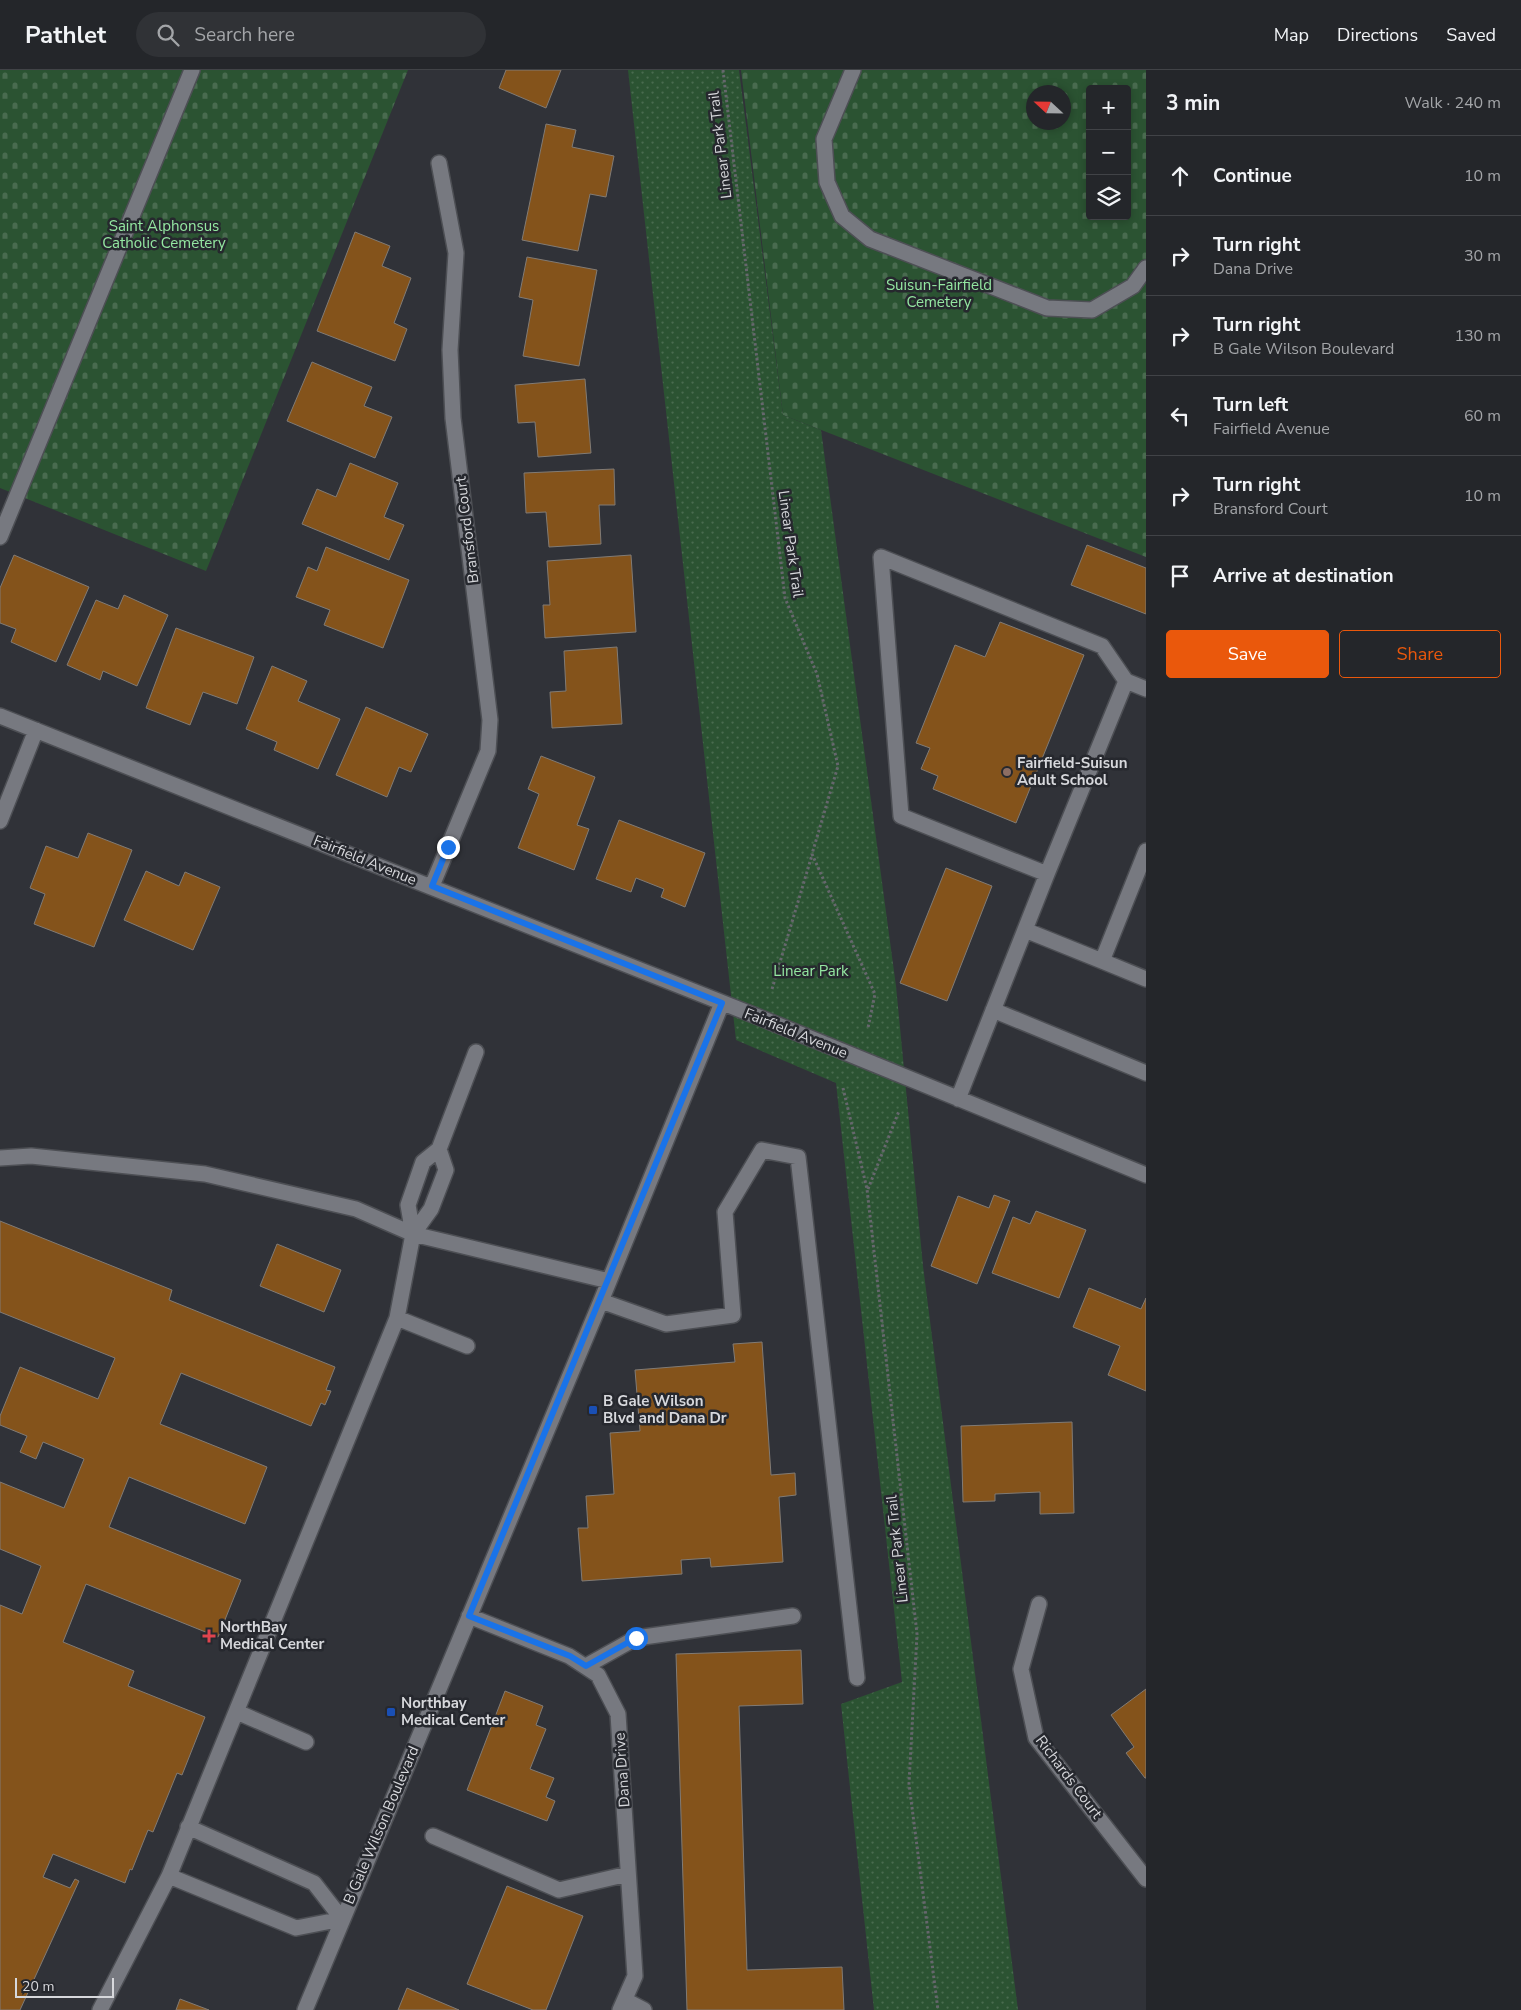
<!DOCTYPE html>
<meta charset="utf-8">
<style>
body{margin:0;font-family:"Nunito Sans",sans-serif;background:#303236;color:#f1f3f6}
.controls{position:absolute;right:15px;top:15px;display:grid;overflow:hidden;border-radius:5px;box-shadow:0 2px 8px #0003}
.controls button{width:45px;height:45px;display:grid;place-items:center;padding:0;border:0;border-bottom:1px solid #414347;background:#24262a;color:#f1f3f6;font:25px sans-serif}
.compass{position:absolute;left:1026px;top:15px;width:45px;height:45px;border-radius:50%;background:#24262a;box-shadow:0 2px 8px #0003;rotate:292deg}
.scale{position:absolute;left:15px;bottom:12px;width:99px;box-sizing:border-box;padding-left:5px;border:2px solid #d7d8dc;border-top:0;font-size:14px;line-height:18px;white-space:nowrap;color:#d7d8dc;-webkit-text-stroke:4px #26282e;paint-order:stroke}
.stop{position:absolute;width:15px;height:15px;margin:-11px;border:4px solid #1a73e8;border-radius:50%;background:#fff}
.stop.end{background:#1a73e8;border-color:#fff;box-shadow:0 1px 5px #0008}
.list{margin:0;padding:0;list-style:none}
h2{display:flex;justify-content:space-between;align-items:center;height:65px;margin:0;padding:0 20px;font-size:21px}
h2 small{font-size:16px;font-weight:400;color:#a3a5a8}
.list li{display:grid;grid-template-columns:32px 1fr auto;gap:15px;align-items:center;box-sizing:border-box;height:80px;padding:0 20px;border-top:1px solid #414347}
.list b{display:block;font-size:19px;white-space:nowrap}
.list p{margin:0;font-size:16px;white-space:nowrap;color:#a3a5a8}
.list em{font-size:16px;font-style:normal;color:#a3a5a8}
.actions{display:flex;gap:10px;padding:15px 20px}
.actions a{flex:1;padding:11px 0;border:1px solid #ea580c;border-radius:5px;text-align:center;font-size:18px;color:#ea580c}
.actions .main{background:#ea580c;color:#fff}
.icon{flex:none;width:28px;height:28px;fill:none;stroke:currentColor;stroke-width:2;stroke-linecap:round;stroke-linejoin:round}
.map{position:relative;flex:none;width:1146px;height:1940px;overflow:hidden}
header{display:flex;align-items:center;gap:30px;box-sizing:border-box;height:70px;padding:0 25px;background:#24262a;border-bottom:1px solid #414347}
header strong{font-size:24px}
nav{display:flex;gap:28px;margin-inline-start:auto;font-size:18px}
.search{width:350px;height:45px;background:#303236;display:flex;align-items:center;gap:12px;box-sizing:border-box;padding:0 18px;border-radius:28px;color:#a3a5a8;font-size:19px}
main{display:flex}
aside{flex:1;background:#24262a}
.map>svg:first-child{display:block}
.cemetery{fill:url(#cemetery-stones);fill-rule:evenodd}
.park{fill:url(#park-dots)}
.building{fill:#84531b;stroke:#817b75}
.lines{fill:none;stroke-linecap:round;stroke-linejoin:round}
.minor-casing{stroke:#4d4f54;stroke-width:18}
.path{stroke:#66676d;stroke-width:3;stroke-dasharray:2.5 2.5;stroke-linecap:butt}
.minor{stroke:#777980;stroke-width:15}
.route{stroke:#1a73e8;stroke-width:6}
.education-dot{fill:#8d6e63;stroke:#26282e;stroke-width:2}
.transit-dot{fill:#1a4fb4;stroke:#26282e;stroke-width:2}
.health-dot{fill:#e0444e;stroke:#26282e;stroke-width:2}
.labels{text-anchor:middle;dominant-baseline:central;stroke-width:5;stroke-linejoin:round;paint-order:stroke}
.street-label{font-size:15px;fill:#d7d8dc;stroke:#26282e}
.park-label{font-size:15px;fill:#94e7a1;stroke:#26282e}
.poi-label{font-size:15px;font-weight:bold;fill:#d7d8dc;stroke:#26282e;text-anchor:start}
</style>
<header>
<strong>Pathlet</strong>
<div class="search"><svg class="icon" aria-label="search" viewBox="0 0 24 24"><circle cx="10" cy="10" r="6"/><path d="M15 15l6 6"/></svg>Search here</div>
<nav><a>Map</a><a>Directions</a><a>Saved</a></nav>
</header>
<main>
<div class="map">
<svg width="1146" height="1940" viewBox="0 0 1146 1940">
<defs>
<pattern id="cemetery-stones" width="16" height="16" patternUnits="userSpaceOnUse" patternTransform="scale(1.25)"><rect width="16" height="16" fill="#2b5332"/><path d="M2 7V4a2 2 0 0 1 4 0v3zM10 15v-3a2 2 0 0 1 4 0v3z" fill="#496b4f"/></pattern>
<pattern id="park-dots" width="8" height="8" patternUnits="userSpaceOnUse" patternTransform="scale(1.25)"><rect width="8" height="8" fill="#2b5332"/><path d="M2 2h.1M6 6h.1" fill="none" stroke="#496b4f" stroke-width="1.8" stroke-linecap="round"/></pattern>
</defs>
<rect width="100%" height="100%" fill="#303238"/>
<!-- cemetery -->
<path class="cemetery" d="M0,0h408l-202,501 -206,-83z
M741,0h405v487l-363,-142zM1090,19h37v127h-37zM1034,22h30v30h-30z"/>
<!-- park -->
<path class="park" d="M628,0h111l44,345 38,15 75,556 27,280 95,744h-144l-33,-306 61,-22 -66,-599 -100,-43z"/>
<!-- building -->
<path class="building" d="M506,0h55l-15,38 -47,-20z
M546,54l30,6 -4,17 42,9 -8,41 -16,-3 -12,57 -56,-11z
M355,162l35,14 -8,20 29,12 -17,45 13,6 -12,32 -78,-30z
M527,187l70,13 -18,96 -56,-10 10,-56 -14,-3z
M312,292l60,25 -8,19 28,11 -17,41 -88,-37z
M585,309l6,74 -53,4 -3,-35 -17,1 -3,-38z
M350,393l48,20 -14,34 20,8 -15,35 -87,-36 15,-35 19,8z
M614,399l1,36h-16l2,39 -52,3 -3,-35 -20,1 -2,-40z
M1087,475l59,23v46l-75,-29z
M326,477l83,33 -26,68 -59,-23 6,-15 -34,-13 12,-30 9,4z
M14,485l75,32 -33,75 -45,-20 5,-13 -16,-6v-35z
M631,485l5,77 -91,6 -2,-33h7l-3,-44z
M124,525l44,20 -31,71 -34,-15 -3,9 -33,-15 29,-65 22,9z
M1000,552l84,33 -68,168 -83,-34 5,-13 -17,-7 9,-21 -14,-5 39,-98 30,12z
M176,558l78,29 -17,47 -34,-12 -13,33 -44,-17z
M617,577l5,77 -70,4 -2,-36 16,-1 -2,-40z
M272,596l35,15 -9,20 42,18 -22,50 -44,-19 3,-8 -31,-13z
M366,637l62,27 -17,38 -12,-5 -12,30 -51,-22z
M541,686l54,21 -18,48 12,4 -15,41 -56,-22 21,-54 -11,-5z
M619,750l86,33 -20,54 -24,-10 3,-8 -28,-11 -5,14 -35,-13z
M88,763l44,17 -38,97 -60,-23 11,-30 -15,-6 16,-42 32,12z
M946,798l46,18 -45,115 -47,-18z
M146,801l33,15 6,-14 35,15 -27,63 -69,-30z
M994,1125l16,6 -33,83 -46,-18 27,-70 31,12z
M1036,1141l50,19 -27,68 -67,-25 21,-56 17,7z
M0,1151l172,69 -3,10 166,67 -9,23 5,1 -6,14 -4,-2 -10,23 -130,-53 -21,51 107,43 -22,57 -116,-47 -20,50 132,53 -23,57 -132,-53 -23,58 71,29 -6,15 77,31 -23,58 -5,-2 -24,59 -5,-2 -16,40 -2,-1 -5,14 -72,-29 -10,23 27,11 5,-9 4,2 -59,129h-20v-405l22,9 19,-48 -41,-17v-67l64,26 20,-49 -41,-17 -7,17 -16,-7 7,-16 -27,-11v-9l20,-49 78,32 17,-41 -115,-46z
M277,1174l64,26 -17,42 -64,-26z
M1089,1218l52,21 5,-11v93l-38,-16 12,-29 -47,-19z
M762,1272l9,133 24,-2 1,22 -17,2 4,65 -72,5 -1,-9 -29,2 1,14 -100,7 -4,-53h10l-2,-32 28,-2 -4,-61 30,-2 -5,-61 100,-8 -2,-18z
M1072,1352l2,91 -34,1v-22l-45,2v7l-32,1 -2,-76z
M801,1580l2,54 -64,2 8,264 95,-3 2,43h-157l-11,-356z
M1146,1619v89h-1l-19,-25 8,-6 -23,-32z
M505,1621l38,15 -7,19 10,4 -16,40 24,9 -8,19 9,4 -8,20 -80,-31z
M507,1816l76,30 -37,94h-13l-66,-26z
M407,1918l52,22h-61z
M180,1929l29,11h-33z"/>
<g class="lines">
<defs>
<path id="minor" d="M853,0l-29,69 3,43 15,34 28,23 177,69 45,2 41,-24 13,-18
M0,467l192,-467
M0,646l761,302 385,157
M0,751l36,-91
M1047,804l79,-193
M432,816l56,-135 2,-31 -37,-302 -3,-68 6,-97 -17,-90
M1025,860l77,31 44,-110
M1102,891l44,18
M993,940l153,63
M958,1029l89,-225 -146,-58 -20,-259 221,89 24,35 20,8
M0,1088l31,-2 174,18 151,35 57,25 196,47
M413,1164l18,-25 15,-39 -7,-21
M601,1231l65,23 67,-9 -8,-103 37,-62 36,7 59,521
M397,1248l70,28
M1039,1534l-18,65 15,69 110,141
M469,1546l100,40 29,19 20,39 17,262 -15,34
M586,1596l50,-28 157,-22
M237,1642l69,30
M188,1757l126,56 28,36
M433,1766l126,54 69,-16
M169,1806l127,52 46,-9
M625,1930l19,10
M100,1940l69,-134 228,-558 16,-84 -5,-29 15,-43 16,-13 37,-97
M305,1940l296,-709 121,-298"/>
</defs>
<!-- minor casing -->
<use href="#minor" class="minor-casing"/>
<!-- path -->
<path class="path" d="M723,0l62,528 32,76 21,92 -26,88 63,140 -7,34
M772,919l40,-134
M843,1018l24,101 50,445 -8,150 29,226
M868,1119l31,-78"/>
<!-- minor -->
<use href="#minor" class="minor"/>
</g>
<g class="lines">
<!-- route -->
<path class="route" d="M448,777l-16,39 290,117 -253,613 101,40 16,10 50,-28"/>
</g>
<!-- markers -->
<circle class="education-dot" cx="1007" cy="702" r="5"/>
<g class="transit-dot">
<rect x="588" y="1335" width="10" height="10" rx="2.5"/>
<rect x="386" y="1637" width="10" height="10" rx="2.5"/>
</g>
<path class="health-dot" d="M206.5 1558.5h5v5h5v5h-5v5h-5v-5h-5v-5h5z"/>
<g class="labels">
<!-- street labels -->
<g class="street-label">
<text transform="translate(720 75) rotate(-97)">Linear Park Trail</text>
<text transform="translate(467 460) rotate(-97)">Bransford Court</text>
<text transform="translate(791 474) rotate(82)">Linear Park Trail</text>
<text transform="translate(365 790) rotate(22)">Fairfield Avenue</text>
<text transform="translate(796 963) rotate(22)">Fairfield Avenue</text>
<text transform="translate(897 1479) rotate(-96)">Linear Park Trail</text>
<text transform="translate(622 1700) rotate(-94)">Dana Drive</text>
<text transform="translate(1069 1707) rotate(53)">Richards Court</text>
<text transform="translate(381 1755) rotate(-67)">B Gale Wilson Boulevard</text>
</g>
<!-- park labels -->
<g class="park-label">
<text x="164" y="156">Saint Alphonsus<tspan x="164" dy="17">Catholic Cemetery</tspan></text>
<text x="939" y="215">Suisun-Fairfield<tspan x="939" dy="17">Cemetery</tspan></text>
<text x="811" y="901">Linear Park</text>
</g>
<!-- poi labels -->
<g class="poi-label">
<text x="1017" y="693">Fairfield-Suisun<tspan x="1017" dy="17">Adult School</tspan></text>
<text x="603" y="1331">B Gale Wilson<tspan x="603" dy="17">Blvd and Dana Dr</tspan></text>
<text x="220" y="1557">NorthBay<tspan x="220" dy="17">Medical Center</tspan></text>
<text x="401" y="1633">Northbay<tspan x="401" dy="17">Medical Center</tspan></text>
</g>
</g>
</svg>
<div class="controls">
<button>+</button>
<button>−</button>
<button><svg class="icon" aria-label="layers" viewBox="0 0 24 24"><path d="M12 4l9 5-9 5-9-5zM3 14l9 5 9-5"/></svg></button>
</div>
<svg class="compass" viewBox="-18 -18 36 36"><path d="M0-13l5 13h-10z" fill="#e53935"/><path d="M0 13l5-13h-10z" fill="#a3a5a8"/></svg>
<div class="scale">20 m</div>
<div class="stop" style="left:636px;top:1568px"></div>
<div class="stop end" style="left:448px;top:777px"></div>
</div>
<aside>
<h2>3 min<small>Walk · 240 m</small></h2>
<ul class="list">
<li><svg class="icon" aria-label="ahead" viewBox="0 0 24 24"><path d="M12 20V5M6 11l6-6 6 6"/></svg><div><b>Continue</b></div><em>10 m</em></li>
<li><svg class="icon" aria-label="right" viewBox="0 0 24 24"><path d="M7 20v-9h11M14 6l5 5-5 5"/></svg><div><b>Turn right</b><p>Dana Drive</p></div><em>30 m</em></li>
<li><svg class="icon" aria-label="right" viewBox="0 0 24 24"><path d="M7 20v-9h11M14 6l5 5-5 5"/></svg><div><b>Turn right</b><p>B Gale Wilson Boulevard</p></div><em>130 m</em></li>
<li><svg class="icon" aria-label="left" viewBox="0 0 24 24"><path d="M17 20v-9H6M10 6l-5 5 5 5"/></svg><div><b>Turn left</b><p>Fairfield Avenue</p></div><em>60 m</em></li>
<li><svg class="icon" aria-label="right" viewBox="0 0 24 24"><path d="M7 20v-9h11M14 6l5 5-5 5"/></svg><div><b>Turn right</b><p>Bransford Court</p></div><em>10 m</em></li>
<li><svg class="icon" aria-label="arrive" viewBox="0 0 24 24"><path d="M6 21V4h12l-3 4 3 4H6"/></svg><div><b>Arrive at destination</b></div></li>
</ul>
<div class="actions"><a class="main">Save</a><a>Share</a></div>
</aside>
</main>
